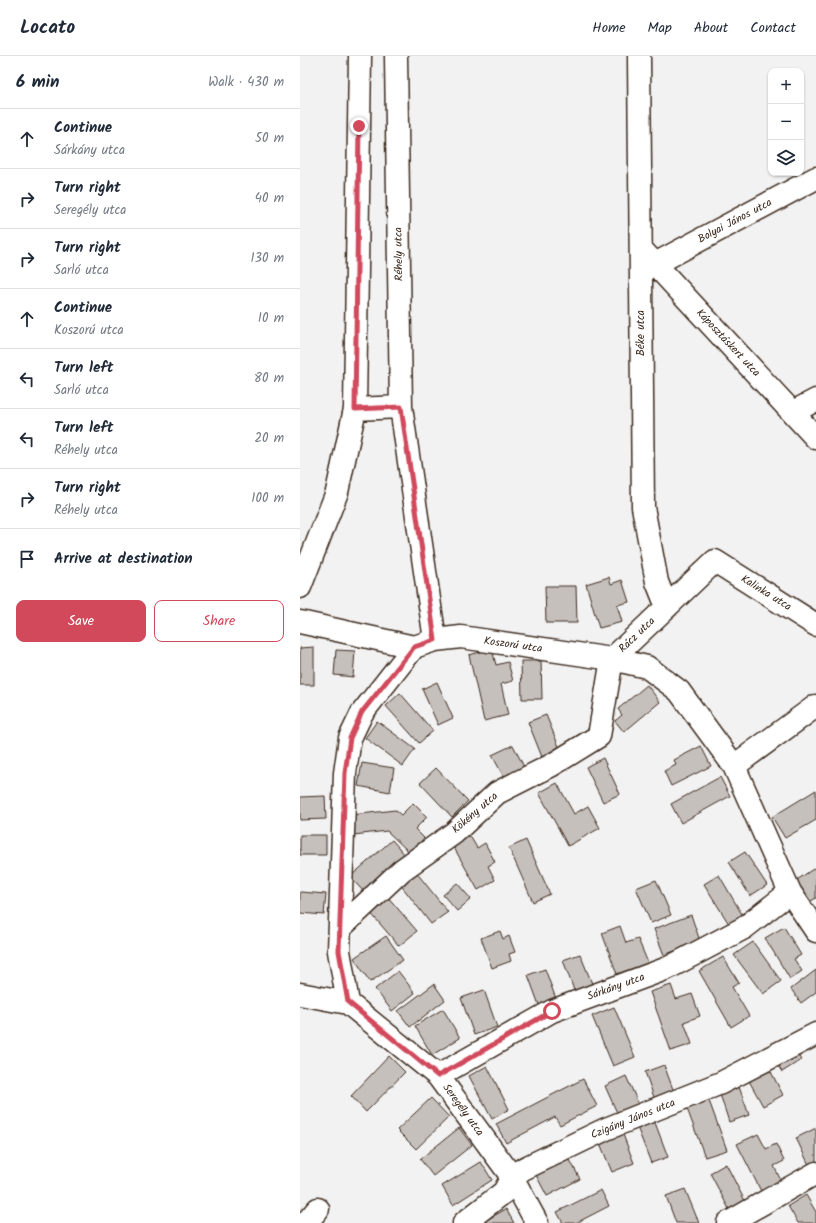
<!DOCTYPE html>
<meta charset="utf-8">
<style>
body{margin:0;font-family:Kalam,sans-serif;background:#f2f2f3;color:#1f2937}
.controls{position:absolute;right:12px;top:12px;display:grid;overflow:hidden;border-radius:8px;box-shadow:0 1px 3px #0004}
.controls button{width:36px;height:36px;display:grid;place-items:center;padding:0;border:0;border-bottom:1px solid #e0e1e3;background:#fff;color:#1f2937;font:20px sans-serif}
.stop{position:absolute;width:12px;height:12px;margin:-9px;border:3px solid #d1495b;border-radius:50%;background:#fff}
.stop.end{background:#d1495b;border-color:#fff;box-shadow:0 1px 4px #0008}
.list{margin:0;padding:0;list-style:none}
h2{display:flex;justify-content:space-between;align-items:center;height:52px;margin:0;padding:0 16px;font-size:17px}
h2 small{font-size:13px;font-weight:400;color:#747a83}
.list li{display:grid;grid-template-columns:26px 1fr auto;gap:12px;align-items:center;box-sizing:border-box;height:60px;padding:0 16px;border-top:1px solid #e0e1e3}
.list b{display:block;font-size:15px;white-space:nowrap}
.list p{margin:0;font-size:13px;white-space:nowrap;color:#747a83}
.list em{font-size:13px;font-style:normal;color:#747a83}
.actions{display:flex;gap:8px;padding:12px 16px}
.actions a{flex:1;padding:9px 0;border:1px solid #d1495b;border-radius:8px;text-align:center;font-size:14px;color:#d1495b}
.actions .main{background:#d1495b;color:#fff}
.icon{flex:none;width:22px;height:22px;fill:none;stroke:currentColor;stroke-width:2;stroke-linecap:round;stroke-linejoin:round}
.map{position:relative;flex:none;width:516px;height:1167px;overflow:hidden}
header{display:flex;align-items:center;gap:24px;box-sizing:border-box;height:56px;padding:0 20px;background:#fff;border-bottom:1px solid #e0e1e3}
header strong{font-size:19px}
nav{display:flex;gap:22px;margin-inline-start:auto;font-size:14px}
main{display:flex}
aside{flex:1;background:#fff}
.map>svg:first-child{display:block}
.building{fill:#c6c0bd;stroke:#3b2a1e}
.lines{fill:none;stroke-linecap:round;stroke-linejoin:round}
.minor-casing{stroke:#3b2a1e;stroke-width:25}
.minor{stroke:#fff;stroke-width:22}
.route{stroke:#d1495b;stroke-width:5}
.labels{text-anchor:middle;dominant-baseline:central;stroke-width:3.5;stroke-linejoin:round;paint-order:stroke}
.street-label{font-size:11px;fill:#3b2a1e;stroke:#fff}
</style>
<header>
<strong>Locato</strong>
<nav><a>Home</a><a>Map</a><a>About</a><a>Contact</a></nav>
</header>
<main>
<aside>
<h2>6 min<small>Walk · 430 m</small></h2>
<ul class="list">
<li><svg class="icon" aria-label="ahead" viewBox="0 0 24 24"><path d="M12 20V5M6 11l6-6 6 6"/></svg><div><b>Continue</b><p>Sárkány utca</p></div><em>50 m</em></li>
<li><svg class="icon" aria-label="right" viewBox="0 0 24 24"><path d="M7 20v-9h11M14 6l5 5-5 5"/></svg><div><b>Turn right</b><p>Seregély utca</p></div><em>40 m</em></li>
<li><svg class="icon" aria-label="right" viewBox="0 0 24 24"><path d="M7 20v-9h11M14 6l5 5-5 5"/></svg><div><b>Turn right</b><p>Sarló utca</p></div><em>130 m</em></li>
<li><svg class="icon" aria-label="ahead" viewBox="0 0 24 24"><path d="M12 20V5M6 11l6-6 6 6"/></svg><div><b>Continue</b><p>Koszorú utca</p></div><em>10 m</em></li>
<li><svg class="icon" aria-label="left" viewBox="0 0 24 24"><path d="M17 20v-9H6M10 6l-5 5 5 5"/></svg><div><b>Turn left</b><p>Sarló utca</p></div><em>80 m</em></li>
<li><svg class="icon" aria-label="left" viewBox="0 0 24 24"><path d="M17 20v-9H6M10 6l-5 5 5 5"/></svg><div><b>Turn left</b><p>Réhely utca</p></div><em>20 m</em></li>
<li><svg class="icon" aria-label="right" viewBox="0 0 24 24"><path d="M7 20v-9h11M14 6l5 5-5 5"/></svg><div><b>Turn right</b><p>Réhely utca</p></div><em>100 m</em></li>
<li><svg class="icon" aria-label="arrive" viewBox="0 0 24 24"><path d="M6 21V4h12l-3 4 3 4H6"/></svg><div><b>Arrive at destination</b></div></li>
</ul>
<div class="actions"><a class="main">Save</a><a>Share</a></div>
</aside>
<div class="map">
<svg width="516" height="1167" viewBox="0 0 516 1167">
<rect width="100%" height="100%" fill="#f3f2f2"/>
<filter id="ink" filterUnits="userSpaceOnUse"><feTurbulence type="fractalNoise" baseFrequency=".025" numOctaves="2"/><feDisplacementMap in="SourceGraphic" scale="8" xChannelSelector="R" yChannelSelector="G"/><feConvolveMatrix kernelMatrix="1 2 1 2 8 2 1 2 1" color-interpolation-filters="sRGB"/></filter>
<g filter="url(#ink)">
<!-- building -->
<path class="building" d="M309,521l2,7 11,-4 7,22 -12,3 5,17 -23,6 -13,-44z
M245,530h31l1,37h-31z
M14,591v38h-14v-37z
M192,593l4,16 12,-3 5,19 -12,3 7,31 -24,6 -15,-66z
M36,594l19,1 -2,26 -19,-2z
M221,605h20l1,38h-20z
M137,626l16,36 -15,7 -16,-36z
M347,629l13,17 -36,30 -9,-11 7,-6 -4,-6z
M100,637l33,38 -14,12 -33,-37z
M246,659l16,39 -18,8 -16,-40z
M77,665l38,28 -12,17 -38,-28z
M213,689l13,26 -20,10 -14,-26z
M401,690l10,20 -40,20 -7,-15 12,-6 -2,-5z
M303,702l17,36 -17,8 -17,-35z
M62,707l32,5 -4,24 -32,-6z
M136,712l32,33 -16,16 -32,-34z
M420,721l10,19 -49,27 -10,-19z
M257,727l17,31 14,-8 12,22 -32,18 -29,-53z
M516,734v30l-31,18 -13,-21z
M25,740l1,23 -26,1v-23z
M113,747l14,14 -12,12 9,9 -14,15 -23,-22 -33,4 -2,-20 43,-5 6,5z
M0,779h26v20h-26z
M170,780l7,12 8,-5 10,19 -7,4 7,14 -17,10 -25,-44z
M92,784l14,16 -41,37 -15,-16z
M226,784l24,54 -17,8 -24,-54z
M445,796l22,33 -17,11 -21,-34z
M516,811v31l-8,5 -14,-21z
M116,816l32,40 -17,12 -31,-40z
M419,819l24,41 -14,8 -25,-40z
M356,824l15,35 -20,8 -15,-35z
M157,827l14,16 -14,12 -14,-16z
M0,836l26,2 -2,21 -24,-2z
M87,840l30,35 -18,15 -30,-35z
M391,859l9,26 -36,14 -10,-26z
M320,870l6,17 12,-4 10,24 -31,11 -15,-41z
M484,871l17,28 -7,4 8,12 -12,8 -25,-41z
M200,875l3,8 6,-3 6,16 -6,2 2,7 -19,7 -11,-30z
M86,880l17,24 -33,22 -16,-24z
M453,886l28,39 -18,13 -29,-39z
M280,898l13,32 -18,7 -12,-33z
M423,901l16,26 -7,4 17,29 -18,11 -32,-56z
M245,913l11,30 -17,6 -11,-30z
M516,914v22l-15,11 -10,-14z
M98,915l17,22 -23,18 -17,-22z
M134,928l11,16 -35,27 -12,-16z
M371,929l5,14 16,-5 8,22 -16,6 8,22 -21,7 -21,-59z
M184,934l13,37 -23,8 -13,-37z
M314,951l21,50 -22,9 -21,-50z
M143,953l17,29 -28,17 -17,-29z
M495,994l6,10 -19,12 -6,-10z
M89,1000l16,16 -39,40 -15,-16z
M364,1009l10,27 -19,8 -10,-28z
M187,1010l22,43 -17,10 -23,-43z
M469,1012l14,27 -20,11 -15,-27z
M326,1020l13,29 -21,10 -13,-29z
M283,1023l14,27 -37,19 -5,-8 -49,26 -10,-19z
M438,1028l11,31 -20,7 -10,-31z
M131,1042l18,19 -33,32 -19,-19z
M408,1042l19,52 -22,7 -19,-51z
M354,1064l14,37 -17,6 -14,-36z
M159,1072l13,17 -39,31 -13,-17z
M516,1072v38l-5,3 -15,-31z
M322,1076l12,31 -22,9 -13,-31z
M458,1078l8,15 10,-5 8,17 -10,5 9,19 -20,10 -26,-51z
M269,1102l11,21 -33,17 -11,-21z
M181,1106l11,18 -39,25 -11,-19z
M426,1108l20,39 -16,8 -20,-38z
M385,1133l14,34h-23l-10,-27z
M301,1134l8,16 -33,17h-13l-6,-11z
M506,1139l10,17v11h-18l-10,-17z
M206,1153l8,14h-33z"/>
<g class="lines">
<defs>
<path id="minor" d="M96,0l5,351 34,233
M339,0l4,451 14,75 10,25
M341,193l175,189
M355,208l161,-86
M55,353l46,-2
M493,356l23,-12
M0,531l37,-95 18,-83 5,-353
M0,566l114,25
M114,591l21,-7 26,-3 151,22 35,8 32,24 55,75 56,126 26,39
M312,603l103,-98 101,64
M434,710l82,-60
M40,872l62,-58 52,-37 43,-40 55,-28 47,-29 13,-77
M0,938l48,9 90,73 74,101 25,46
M48,947l-9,-52 6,-178 5,-35 12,-25 52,-66
M138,1020l114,-65 116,-43 76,-40 46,-36
M6,1167l12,-14
M164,1167l40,-31 8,-15 11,-8 83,-40 115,-46 95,-49
M428,1167l88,-50"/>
</defs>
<!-- minor casing -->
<use href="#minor" class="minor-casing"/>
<!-- minor -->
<use href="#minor" class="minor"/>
</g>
</g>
<g class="lines" filter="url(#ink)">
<!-- route -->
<path class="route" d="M59,70l-4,283 46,-2 34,233 -21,7 -52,65 -12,26 -5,35 -6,178 9,51 90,74 114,-65"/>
</g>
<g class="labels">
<!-- street labels -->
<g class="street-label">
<text transform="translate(435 165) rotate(-28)">Bolyai János utca</text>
<text transform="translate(99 198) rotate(-91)">Réhely utca</text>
<text transform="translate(341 277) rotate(-90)">Béke utca</text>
<text transform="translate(428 287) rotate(47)">Káposztáskert utca</text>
<text transform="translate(466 537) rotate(32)">Kalinka utca</text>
<text transform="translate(337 579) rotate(-44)">Rácz utca</text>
<text transform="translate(213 589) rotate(8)">Koszorú utca</text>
<text transform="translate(175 757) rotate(-41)">Kökény utca</text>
<text transform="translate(316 931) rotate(-20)">Sárkány utca</text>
<text transform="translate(163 1054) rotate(54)">Seregély utca</text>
<text transform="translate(333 1063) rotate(-22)">Czigány János utca</text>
</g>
</g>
</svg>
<div class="controls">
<button>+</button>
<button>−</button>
<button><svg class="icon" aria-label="layers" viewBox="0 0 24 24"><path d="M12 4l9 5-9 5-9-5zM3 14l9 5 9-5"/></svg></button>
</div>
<div class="stop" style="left:252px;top:955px"></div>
<div class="stop end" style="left:59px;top:70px"></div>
</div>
</main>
